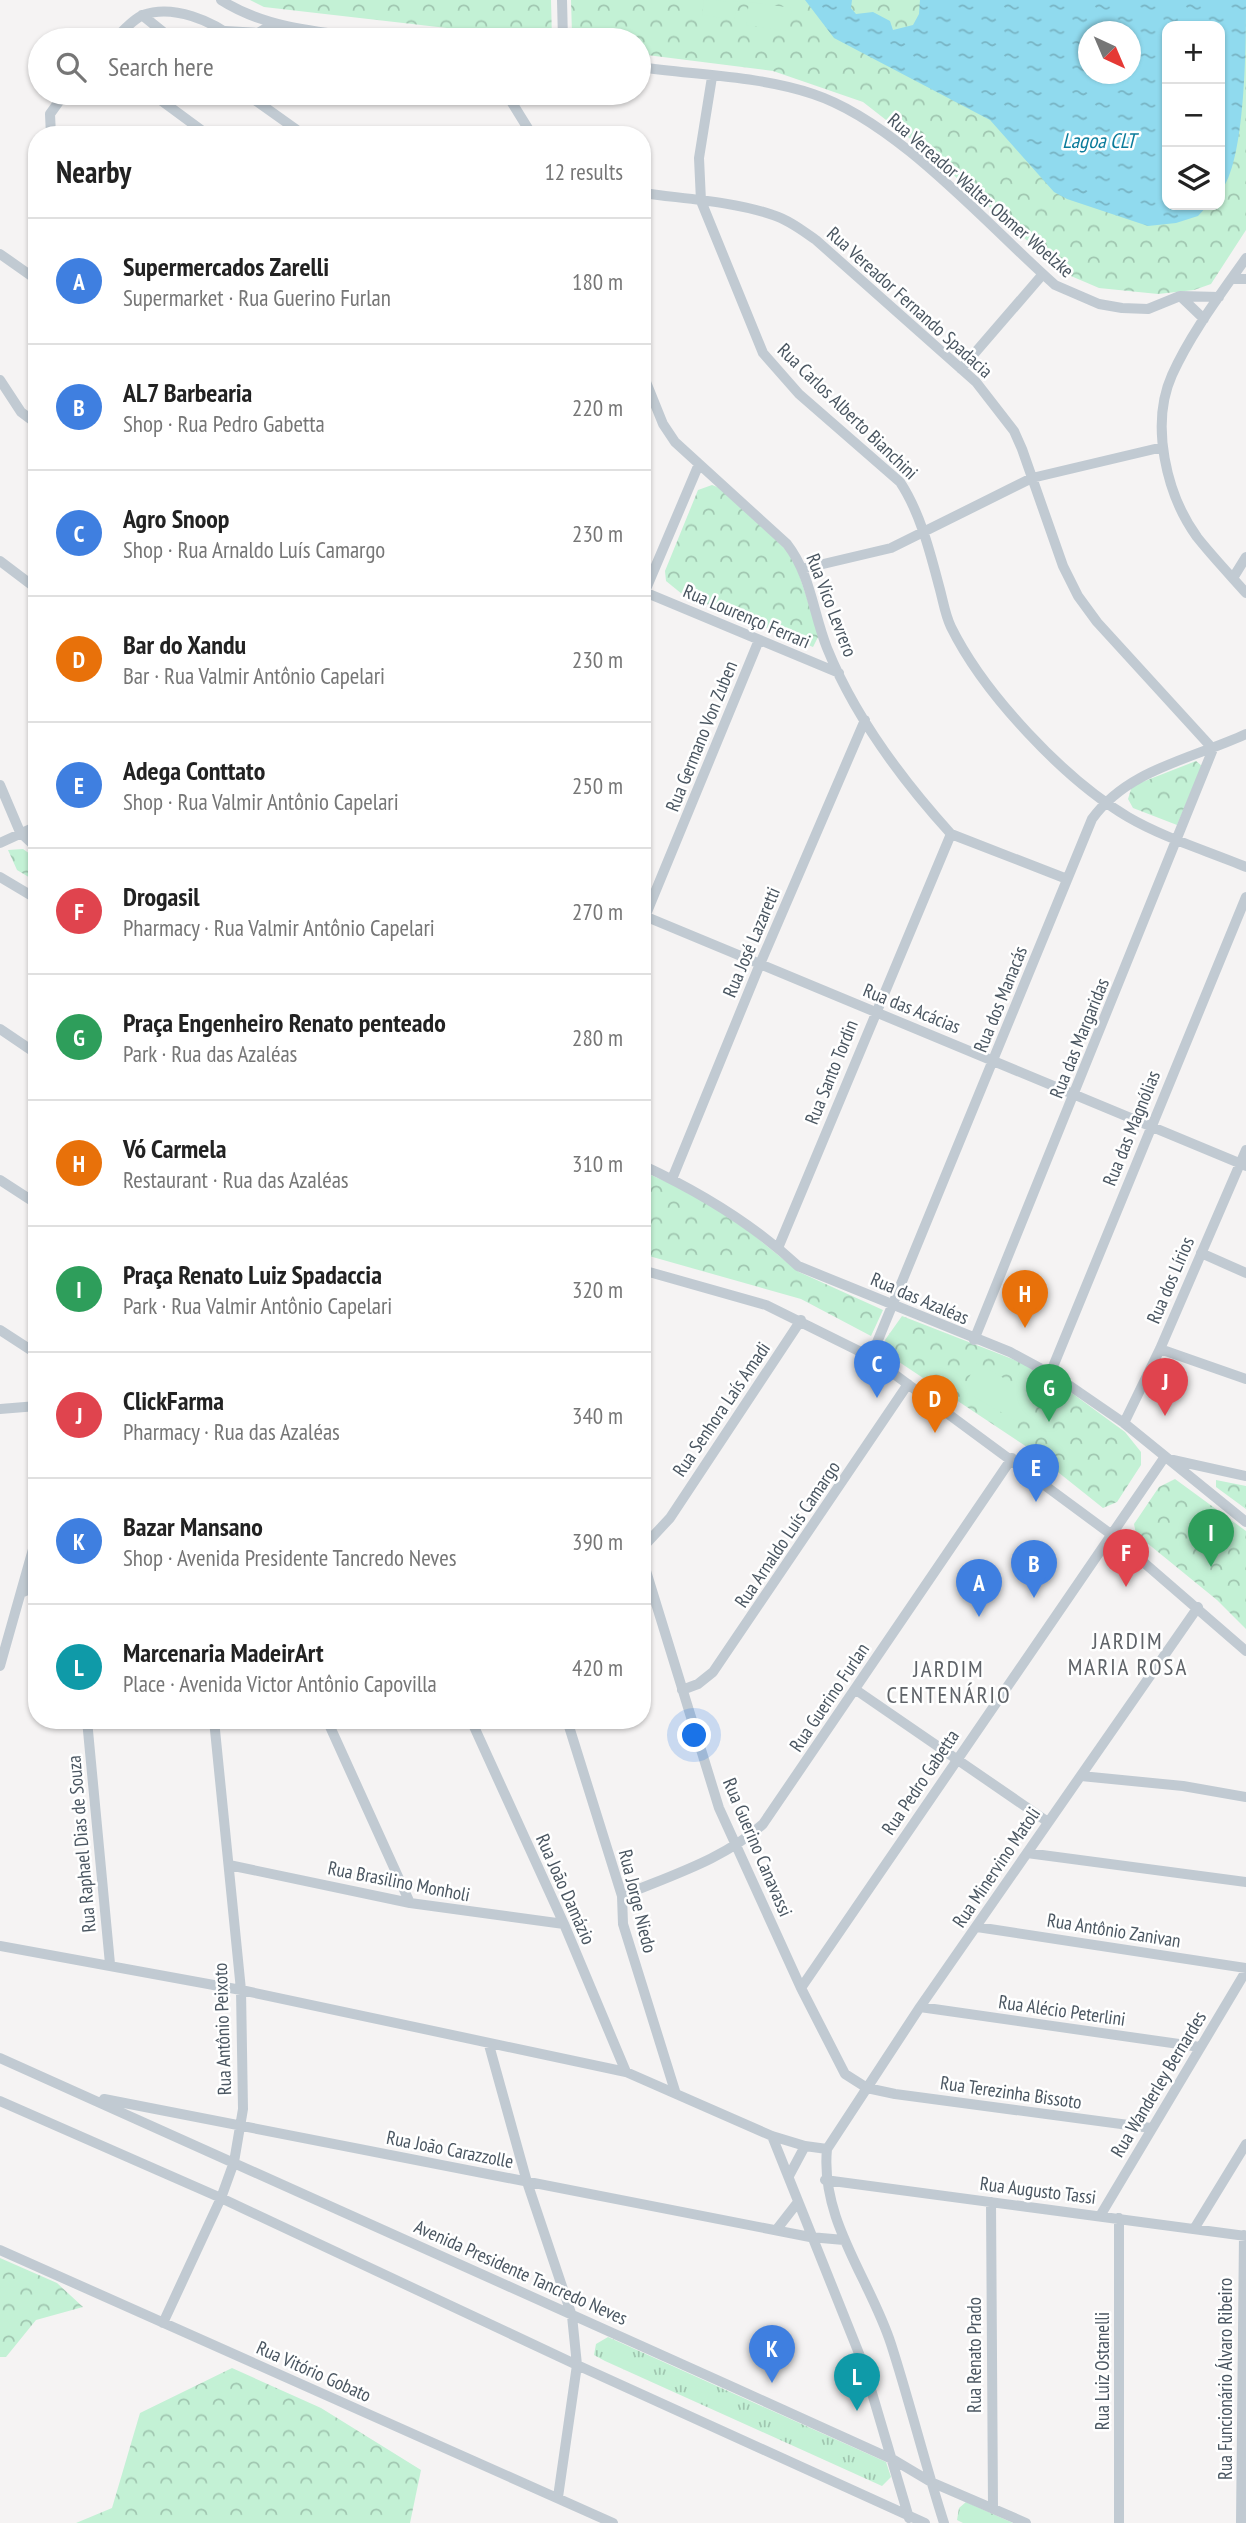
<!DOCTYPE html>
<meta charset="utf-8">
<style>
body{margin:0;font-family:"PT Sans Narrow",sans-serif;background:#f2f2f2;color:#222}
.controls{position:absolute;right:21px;top:21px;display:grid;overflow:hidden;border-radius:14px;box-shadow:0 2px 5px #0004}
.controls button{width:63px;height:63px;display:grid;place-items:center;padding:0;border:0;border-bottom:2px solid #e0e0e0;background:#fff;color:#222;font:35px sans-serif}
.compass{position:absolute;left:1078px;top:21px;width:63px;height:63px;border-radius:50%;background:#fff;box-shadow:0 2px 5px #0004;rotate:136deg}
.you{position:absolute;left:695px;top:1736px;width:24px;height:24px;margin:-18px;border:5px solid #fff;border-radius:50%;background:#1a73e8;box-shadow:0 0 0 10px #1a73e833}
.badge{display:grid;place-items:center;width:46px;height:46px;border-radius:50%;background:#1a73e8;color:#fff;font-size:23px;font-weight:700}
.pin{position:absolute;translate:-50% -58px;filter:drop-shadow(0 2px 4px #0008)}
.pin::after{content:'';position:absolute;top:37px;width:24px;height:21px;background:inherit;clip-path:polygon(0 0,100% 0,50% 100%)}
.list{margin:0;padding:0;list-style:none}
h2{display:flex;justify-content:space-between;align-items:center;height:91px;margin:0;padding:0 28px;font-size:30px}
h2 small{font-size:23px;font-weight:400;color:#767676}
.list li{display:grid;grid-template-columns:46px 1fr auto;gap:21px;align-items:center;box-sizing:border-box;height:126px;padding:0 28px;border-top:2px solid #e0e0e0}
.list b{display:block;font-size:26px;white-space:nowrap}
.list p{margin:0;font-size:23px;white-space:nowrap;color:#767676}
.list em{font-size:23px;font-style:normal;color:#767676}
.icon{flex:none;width:38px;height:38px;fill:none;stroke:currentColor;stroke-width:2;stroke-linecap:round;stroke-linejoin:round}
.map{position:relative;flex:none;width:1246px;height:2523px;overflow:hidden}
.search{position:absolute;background:#fff;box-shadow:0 2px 5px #0004;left:28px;top:28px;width:623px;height:77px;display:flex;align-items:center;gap:18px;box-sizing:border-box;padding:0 24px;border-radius:38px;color:#767676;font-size:26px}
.panel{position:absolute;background:#fff;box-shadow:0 2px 5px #0004;left:28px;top:126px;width:623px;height:1603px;border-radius:28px}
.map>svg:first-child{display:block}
.grass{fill:url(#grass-tufts)}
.forest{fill:url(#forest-crowns);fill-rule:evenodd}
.garden{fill:#c3f1d5}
.water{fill:url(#water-ripples);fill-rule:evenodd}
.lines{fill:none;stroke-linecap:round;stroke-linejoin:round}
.street{stroke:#c1cad2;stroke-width:10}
.labels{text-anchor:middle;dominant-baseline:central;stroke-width:5;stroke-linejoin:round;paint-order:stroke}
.street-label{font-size:19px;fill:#4a5661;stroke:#fff}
.water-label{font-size:21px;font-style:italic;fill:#0c7c9b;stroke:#fff}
.quarter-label{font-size:23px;letter-spacing:2px;fill:#5f6368;stroke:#fff}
</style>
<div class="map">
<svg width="1246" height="2523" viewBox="0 0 1246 2523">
<defs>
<pattern id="grass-tufts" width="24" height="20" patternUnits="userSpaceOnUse" patternTransform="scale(1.75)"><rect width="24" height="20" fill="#c3f1d5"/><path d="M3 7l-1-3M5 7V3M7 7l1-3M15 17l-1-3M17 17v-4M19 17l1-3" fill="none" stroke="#a0c6b0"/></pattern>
<pattern id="forest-crowns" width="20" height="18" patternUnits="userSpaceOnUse" patternTransform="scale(1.75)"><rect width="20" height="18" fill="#c3f1d5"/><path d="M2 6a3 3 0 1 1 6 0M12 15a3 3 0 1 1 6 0" fill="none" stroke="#a0c6b0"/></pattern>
<pattern id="water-ripples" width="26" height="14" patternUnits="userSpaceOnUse" patternTransform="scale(1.75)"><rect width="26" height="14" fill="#90daee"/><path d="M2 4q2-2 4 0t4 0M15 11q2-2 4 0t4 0" fill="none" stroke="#78b4c4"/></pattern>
</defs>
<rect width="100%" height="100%" fill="#f5f3f3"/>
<!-- grass -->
<path class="grass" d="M608,2337l278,125 5,15 -9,9 -277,-125 -11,-6 2,-11z
M966,2502l47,21h-50l-6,-3 2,-12z"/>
<!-- forest -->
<path class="forest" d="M250,0h301l1,40 -288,-33z
M571,0h675v230l-35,54 -17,6 -36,4 -59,-6 -28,-12 -22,-16 -118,-105 -68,-53 -90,-31 -134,-17v-14h-64l-3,-6zM1167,26h53v179h-53zM1088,32h42v42h-42z
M712,485l8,3 73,68 26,79 -6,12 -131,-53 -16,-13 -1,-10 33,-81z
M1196,761l6,5 -25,59 -44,-17 -5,-9 4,-13z
M23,849l14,10v23l-20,-12 -9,-20z
M642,1171l72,32 85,69 84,38 -12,26 -70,-37 -159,-45z
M902,1316l118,46 49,29 56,41 16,20v13l-24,37 -14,6 -79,-63 -134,-89 -5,-16z
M1175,1479l71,52v98l-29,-29 -81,-66 -2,-10 25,-37z
M1216,1480l30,6v23l-30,-22z
M0,2258l57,25 26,24 -47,13 -30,37h-6z
M232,2368l89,40 100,62 -11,53h-334l36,-15 28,-95z"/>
<!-- garden -->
<path class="garden" d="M704,0l34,2 -4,18 -32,-5z
M749,2l43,6 -4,23 -42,-6z
M977,1363l58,33 -15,27 -58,-33z"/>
<!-- water -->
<path class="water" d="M805,0h47l-1,8 5,6 17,-2 17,9 3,9 20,-5 6,-11 1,-14h326c0,41 0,164 -26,192v-166h-53v179h41l-10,11 -22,7 -28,3 -81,-27 -13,-7 -64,-72 -156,-82zM1088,32h42v42h-42z"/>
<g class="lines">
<!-- street -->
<path class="street" d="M221,0c50,32 112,33 168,40
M562,0l1,40
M142,15l31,25
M225,31l33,2 15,-9
M114,40c8,-8 19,-21 29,-25 30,-11 70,6 93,25
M268,40l18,-14
M639,67c55,8 122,9 174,27 85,28 174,131 242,191l44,19 23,4 26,1 32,-13 39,1
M712,77l-13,81 2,43 62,152 36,41 101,88c20,30 30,70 39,104 4,14 6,29 12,41 33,67 113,152 177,190 36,21 80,34 118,50
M151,93l57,42
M245,93l59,42
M506,93l26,42
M303,131l94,4
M51,135l-1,-21 15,-21
M642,193c43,6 90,8 131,22 16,5 30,16 43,25l160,142 38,49 8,18 41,117 15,30 19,26 116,127 -239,591
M0,254l37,26
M1246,258c-26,37 -55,75 -74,117 -22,49 -6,119 25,162 15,19 33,38 49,56
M1231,279h15
M1180,296l24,23
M961,369l82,-95
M642,372l21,52 12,18 112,102c24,31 26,69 40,104 27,67 76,133 124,186l116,45
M0,380l21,32 16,12
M0,561l37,28
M802,569l89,-21 141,-70 131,-31
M1233,578l13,-21
M642,591l197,82
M643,596l56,-132
M0,785l20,47 17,16
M0,843l37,-17
M0,877l37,22
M642,915l604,251
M642,924l117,-284
M0,1029l37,25
M642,1165c56,26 111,59 156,101l212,86 50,27 64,44 122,99
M672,1179l88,-215 105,-244
M0,1180l37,24
M778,1248l173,-414
M1201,1253l45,20
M642,1270l124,35 105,52 241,178 134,116
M0,1330l37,24
M1160,1349l86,30
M871,1357l221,-538c36,-50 100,-60 154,-85
M1050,1374l196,-477
M0,1409l37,-3
M1124,1423l36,-74 86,-199
M642,1548l28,-30 131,-198
M642,1558l77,250 82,180 44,86 22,14 28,6 256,34
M21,1593l16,-7
M0,1666l37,-131
M682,1690l16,-6 15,-12 195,-288
M856,1690l192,132
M87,1720l23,244
M327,1720l83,183
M471,1720l93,204 62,148
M567,1720l55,176 1,28 52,167
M1081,1776l102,10 63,11
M1027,1853l219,29
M229,1865l181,38 154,21
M622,1896c47,-20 103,-37 141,-72l249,-366
M977,1927l269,41
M0,1946l241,44 385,82 146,64 33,10
M801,1988l363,-530 82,18
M920,2007l280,40
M489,2045l38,137 45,134 5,49 -19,132
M0,2058l735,330 159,72 37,22 95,41
M104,2099l706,138 34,3
M0,2101l221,97 356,167 348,158
M772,2136l92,230 45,152
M827,2149l93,-142 278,-400
M789,2176l16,-30 22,3c-7,71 43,130 64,195 19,59 34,120 53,179
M825,2180l421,56
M991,2202l2,306
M1100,2216l146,-245
M1119,2218v305
M777,2229l21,-27
M1194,2229l52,-85
M0,2250l613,273
M163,2323l58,-125 13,-36 9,-53 -2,-119 -27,-270
M1241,2523l3,-288"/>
</g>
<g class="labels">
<!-- street labels -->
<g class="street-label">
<text transform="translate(981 195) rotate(41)">Rua Vereador Walter Obmer Woelzke</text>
<text transform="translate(910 302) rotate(42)">Rua Vereador Fernando Spadacia</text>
<text transform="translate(848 411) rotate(44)">Rua Carlos Alberto Bianchini</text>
<text transform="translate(832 605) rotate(69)">Rua Vico Levrero</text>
<text transform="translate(747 616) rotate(23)">Rua Lourenço Ferrari</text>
<text transform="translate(701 736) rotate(-68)">Rua Germano Von Zuben</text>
<text transform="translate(751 942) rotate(-67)">Rua José Lazaretti</text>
<text transform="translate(1000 999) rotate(-68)">Rua dos Manacás</text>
<text transform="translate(912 1008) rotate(22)">Rua das Acácias</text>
<text transform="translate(1079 1038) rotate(-68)">Rua das Margaridas</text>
<text transform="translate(831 1072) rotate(-68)">Rua Santo Tordin</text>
<text transform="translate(1131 1128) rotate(-68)">Rua das Magnólias</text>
<text transform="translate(1170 1280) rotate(-67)">Rua dos Lírios</text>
<text transform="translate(920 1298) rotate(23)">Rua das Azaléas</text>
<text transform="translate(721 1409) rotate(-56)">Rua Senhora Laís Amadi</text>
<text transform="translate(787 1534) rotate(-56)">Rua Arnaldo Luís Camargo</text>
<text transform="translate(829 1697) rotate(-56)">Rua Guerino Furlan</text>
<text transform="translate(920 1782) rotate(-56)">Rua Pedro Gabetta</text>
<text transform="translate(81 1844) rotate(-95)">Rua Raphael Dias de Souza</text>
<text transform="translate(758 1847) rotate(67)">Rua Guerino Canavassi</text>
<text transform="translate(996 1867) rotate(-56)">Rua Minervino Matoli</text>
<text transform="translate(399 1881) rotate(11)">Rua Brasilino Monholi</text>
<text transform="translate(566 1889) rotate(66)">Rua João Damázio</text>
<text transform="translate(638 1901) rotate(76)">Rua Jorge Niedo</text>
<text transform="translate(1114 1930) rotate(9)">Rua Antônio Zanivan</text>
<text transform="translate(1062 2010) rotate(8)">Rua Alécio Peterlini</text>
<text transform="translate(222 2029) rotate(-92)">Rua Antônio Peixoto</text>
<text transform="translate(1158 2084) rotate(-59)">Rua Wanderley Bernardes</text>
<text transform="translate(1011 2092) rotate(8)">Rua Terezinha Bissoto</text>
<text transform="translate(450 2149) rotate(11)">Rua João Carazzolle</text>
<text transform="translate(1038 2190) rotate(7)">Rua Augusto Tassi</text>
<text transform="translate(521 2272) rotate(24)">Avenida Presidente Tancredo Neves</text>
<text transform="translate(974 2355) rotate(-90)">Rua Renato Prado</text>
<text transform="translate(314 2371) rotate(24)">Rua Vitório Gobato</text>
<text transform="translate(1102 2371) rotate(-90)">Rua Luiz Ostanelli</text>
<text transform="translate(1225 2379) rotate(-90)">Rua Funcionário Álvaro Ribeiro</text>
</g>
<!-- water labels -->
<g class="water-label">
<text x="1099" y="140">Lagoa CLT</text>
</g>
<!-- quarter labels -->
<g class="quarter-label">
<text x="1128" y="1640">JARDIM<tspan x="1128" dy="26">MARIA ROSA</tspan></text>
<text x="949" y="1668">JARDIM<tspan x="949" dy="26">CENTENÁRIO</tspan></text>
</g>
</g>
</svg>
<div class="controls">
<button>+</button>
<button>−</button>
<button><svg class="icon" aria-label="layers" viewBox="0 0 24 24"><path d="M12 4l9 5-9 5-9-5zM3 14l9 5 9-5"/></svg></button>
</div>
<svg class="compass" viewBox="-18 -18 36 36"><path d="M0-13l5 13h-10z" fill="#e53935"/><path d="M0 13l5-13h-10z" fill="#767676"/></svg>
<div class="you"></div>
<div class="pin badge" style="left:979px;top:1617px;background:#3f7fe0">A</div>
<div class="pin badge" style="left:1034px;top:1598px;background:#3f7fe0">B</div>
<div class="pin badge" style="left:877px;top:1398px;background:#3f7fe0">C</div>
<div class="pin badge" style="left:935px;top:1433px;background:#e8710a">D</div>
<div class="pin badge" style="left:1036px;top:1502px;background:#3f7fe0">E</div>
<div class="pin badge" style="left:1126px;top:1587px;background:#e0444e">F</div>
<div class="pin badge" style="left:1049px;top:1422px;background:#2e9e5b">G</div>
<div class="pin badge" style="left:1025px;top:1328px;background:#e8710a">H</div>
<div class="pin badge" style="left:1211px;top:1567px;background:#2e9e5b">I</div>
<div class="pin badge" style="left:1165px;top:1416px;background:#e0444e">J</div>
<div class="pin badge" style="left:772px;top:2383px;background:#3f7fe0">K</div>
<div class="pin badge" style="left:857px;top:2411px;background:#0f9aa8">L</div>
<div class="search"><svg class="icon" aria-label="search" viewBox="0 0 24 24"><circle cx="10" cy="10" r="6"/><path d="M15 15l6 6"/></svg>Search here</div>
<section class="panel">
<h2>Nearby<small>12 results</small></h2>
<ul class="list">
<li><span class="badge" style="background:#3f7fe0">A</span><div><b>Supermercados Zarelli</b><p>Supermarket · Rua Guerino Furlan</p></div><em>180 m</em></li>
<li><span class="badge" style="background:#3f7fe0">B</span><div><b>AL7 Barbearia</b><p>Shop · Rua Pedro Gabetta</p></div><em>220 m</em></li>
<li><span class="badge" style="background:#3f7fe0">C</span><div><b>Agro Snoop</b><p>Shop · Rua Arnaldo Luís Camargo</p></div><em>230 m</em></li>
<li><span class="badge" style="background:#e8710a">D</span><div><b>Bar do Xandu</b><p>Bar · Rua Valmir Antônio Capelari</p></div><em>230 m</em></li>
<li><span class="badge" style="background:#3f7fe0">E</span><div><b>Adega Conttato</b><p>Shop · Rua Valmir Antônio Capelari</p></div><em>250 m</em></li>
<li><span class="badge" style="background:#e0444e">F</span><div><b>Drogasil</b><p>Pharmacy · Rua Valmir Antônio Capelari</p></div><em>270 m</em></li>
<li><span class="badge" style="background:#2e9e5b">G</span><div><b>Praça Engenheiro Renato penteado</b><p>Park · Rua das Azaléas</p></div><em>280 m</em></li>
<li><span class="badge" style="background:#e8710a">H</span><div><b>Vó Carmela</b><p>Restaurant · Rua das Azaléas</p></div><em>310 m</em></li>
<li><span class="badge" style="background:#2e9e5b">I</span><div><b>Praça Renato Luiz Spadaccia</b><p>Park · Rua Valmir Antônio Capelari</p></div><em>320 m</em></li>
<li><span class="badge" style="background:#e0444e">J</span><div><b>ClickFarma</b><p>Pharmacy · Rua das Azaléas</p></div><em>340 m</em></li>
<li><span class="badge" style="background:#3f7fe0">K</span><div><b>Bazar Mansano</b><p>Shop · Avenida Presidente Tancredo Neves</p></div><em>390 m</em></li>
<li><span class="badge" style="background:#0f9aa8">L</span><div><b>Marcenaria MadeirArt</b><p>Place · Avenida Victor Antônio Capovilla</p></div><em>420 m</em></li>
</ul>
</section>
</div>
